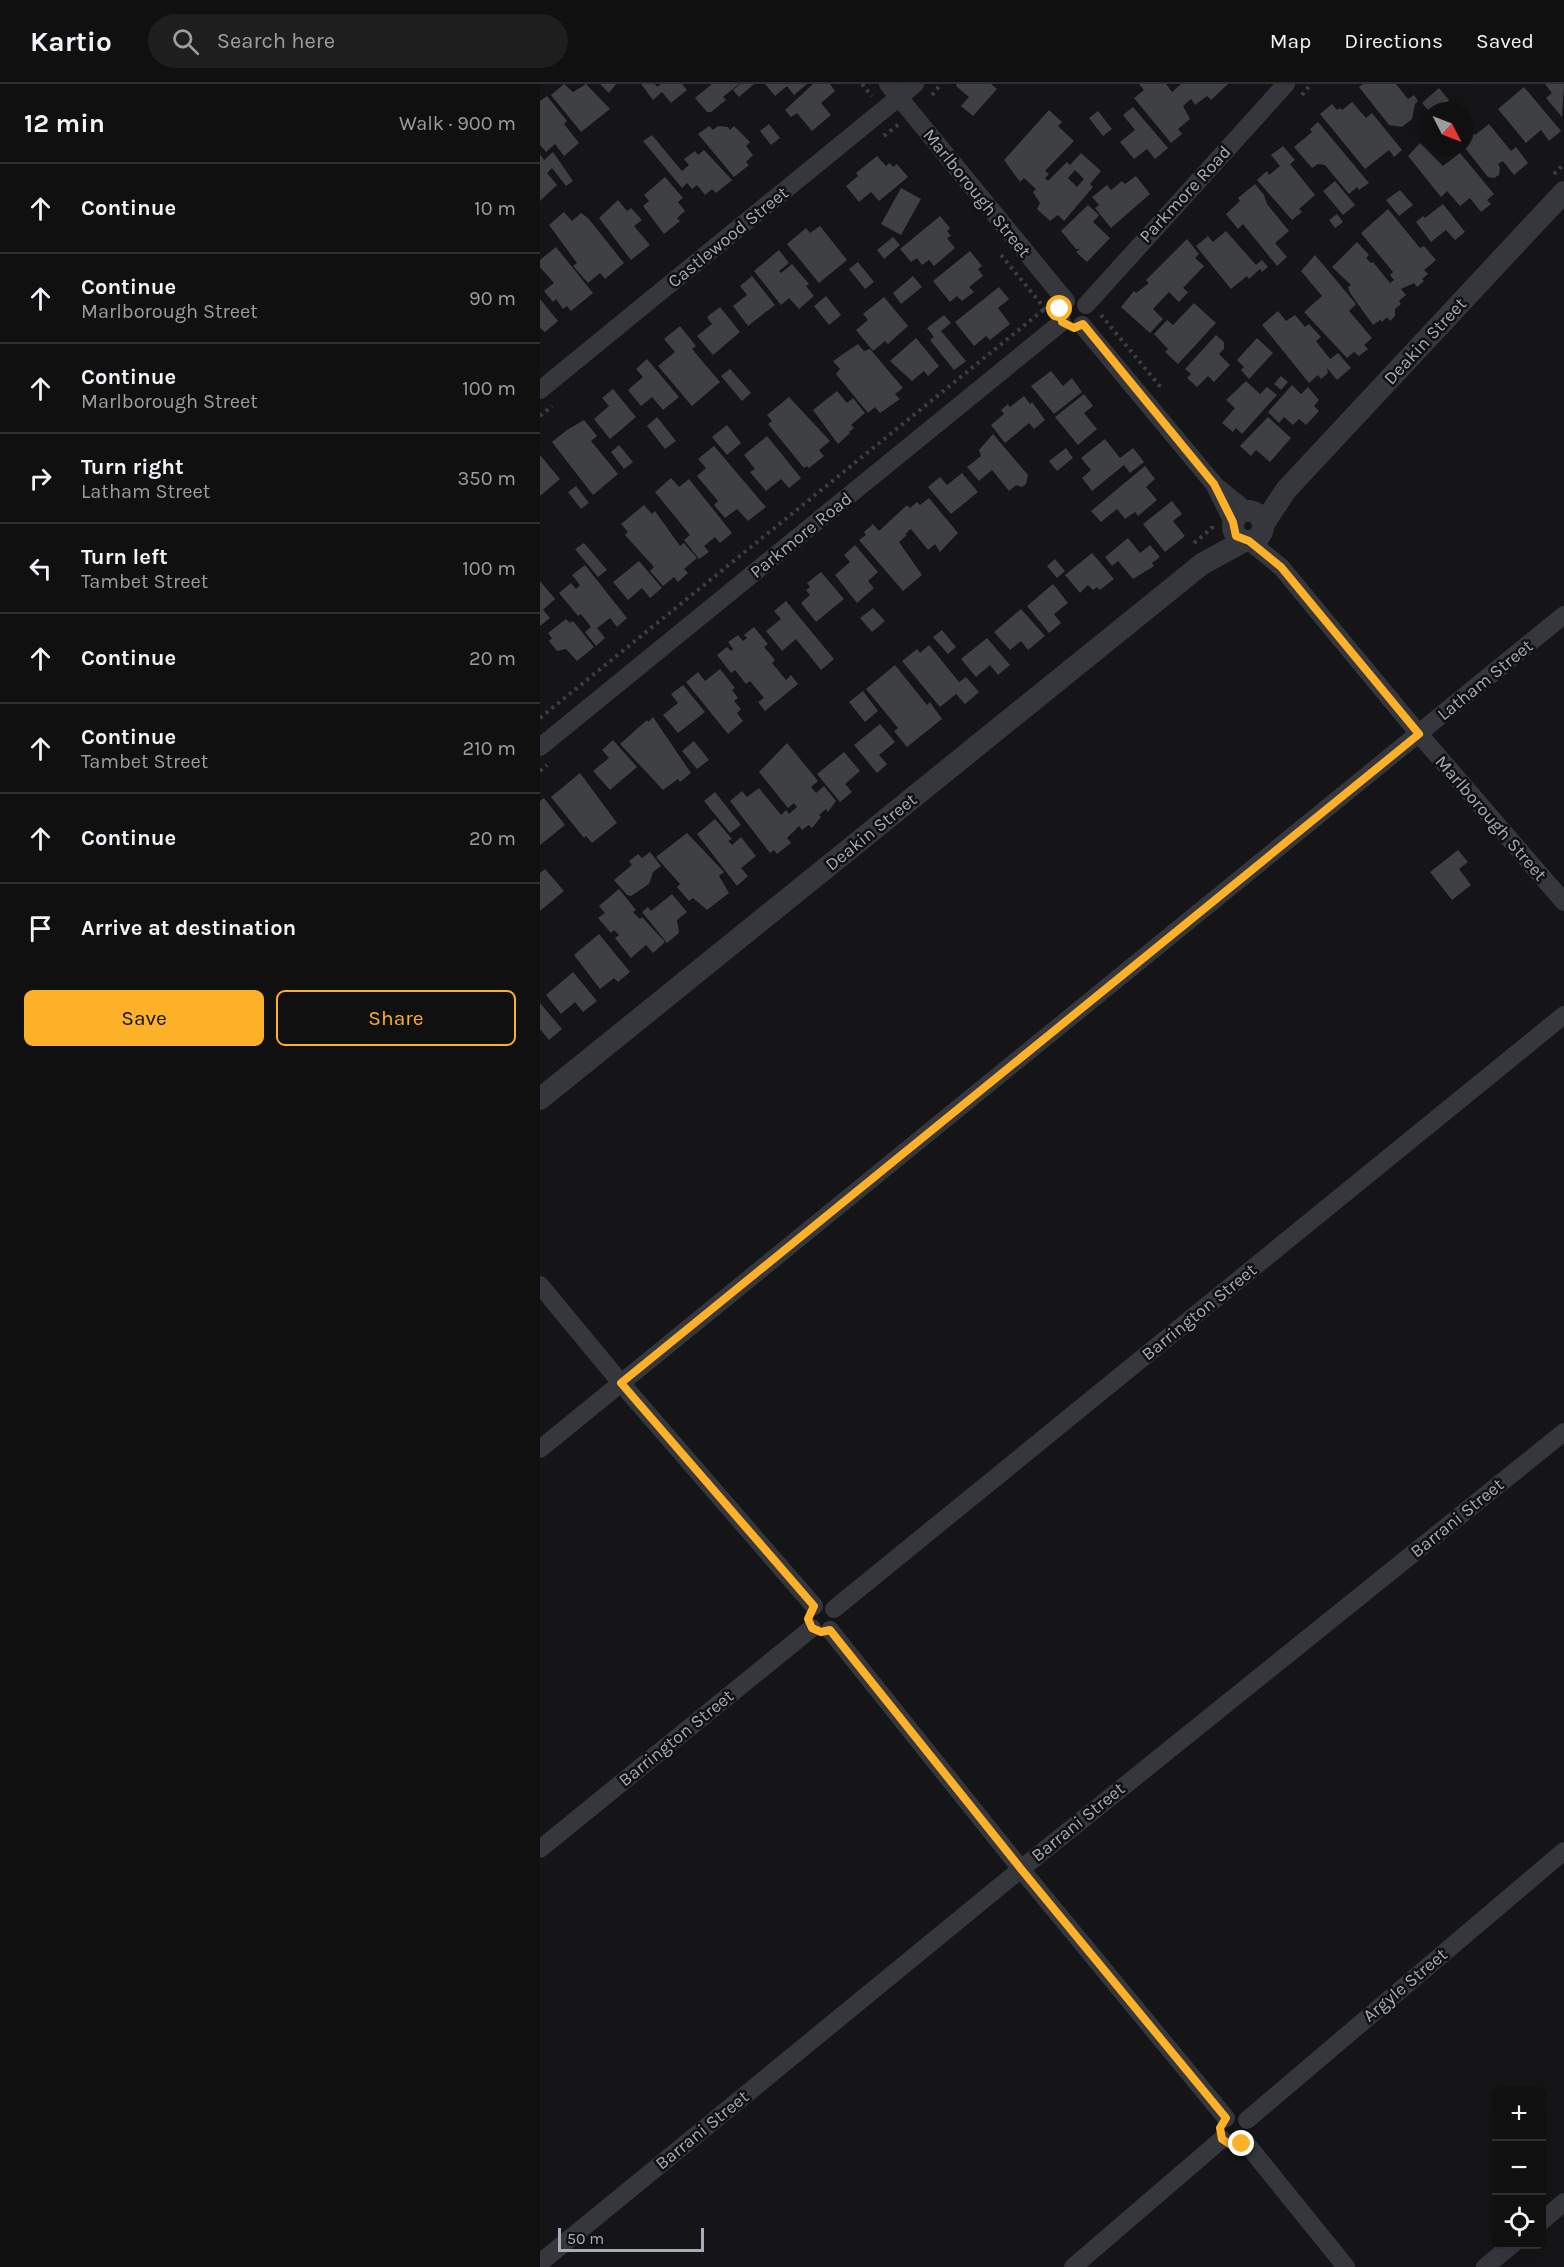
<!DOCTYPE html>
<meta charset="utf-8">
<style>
body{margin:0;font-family:Karla,sans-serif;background:#1e1e1f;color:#f1f3f6}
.controls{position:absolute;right:18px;bottom:18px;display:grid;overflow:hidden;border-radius:9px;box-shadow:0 6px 24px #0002}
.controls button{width:54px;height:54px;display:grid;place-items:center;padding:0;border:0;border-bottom:2px solid #303031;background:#101011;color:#f1f3f6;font:30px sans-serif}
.compass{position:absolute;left:880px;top:18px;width:54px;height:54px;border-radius:50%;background:#101011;box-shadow:0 6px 24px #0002;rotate:132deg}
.scale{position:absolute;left:18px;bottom:15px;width:146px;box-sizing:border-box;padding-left:6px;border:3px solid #a6acb8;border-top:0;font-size:16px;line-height:21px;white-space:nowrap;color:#a6acb8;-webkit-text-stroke:4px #101012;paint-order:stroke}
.stop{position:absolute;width:18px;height:18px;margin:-14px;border:4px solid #fcb128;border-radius:50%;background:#fff}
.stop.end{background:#fcb128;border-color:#fff;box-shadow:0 2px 6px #0008}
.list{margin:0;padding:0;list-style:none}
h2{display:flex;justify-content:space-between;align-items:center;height:78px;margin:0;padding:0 24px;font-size:26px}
h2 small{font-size:20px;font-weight:400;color:#9c9d9f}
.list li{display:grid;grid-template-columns:39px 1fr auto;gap:18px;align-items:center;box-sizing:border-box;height:90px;padding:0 24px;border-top:2px solid #303031}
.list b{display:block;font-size:22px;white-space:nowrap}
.list p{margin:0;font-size:20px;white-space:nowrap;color:#9c9d9f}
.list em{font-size:20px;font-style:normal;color:#9c9d9f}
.actions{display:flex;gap:12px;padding:18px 24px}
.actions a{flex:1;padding:14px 0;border:2px solid #fcb128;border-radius:9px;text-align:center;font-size:21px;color:#fcb128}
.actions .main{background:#fcb128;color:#111}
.icon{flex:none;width:33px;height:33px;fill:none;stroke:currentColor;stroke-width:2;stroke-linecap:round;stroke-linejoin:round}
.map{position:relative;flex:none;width:1024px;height:2183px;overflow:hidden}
header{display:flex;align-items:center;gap:36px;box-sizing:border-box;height:84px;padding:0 30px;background:#101011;border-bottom:2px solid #303031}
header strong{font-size:28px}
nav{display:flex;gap:33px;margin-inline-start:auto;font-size:21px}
.search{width:420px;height:54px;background:#1e1e1f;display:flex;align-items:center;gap:15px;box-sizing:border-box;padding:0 21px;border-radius:33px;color:#9c9d9f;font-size:22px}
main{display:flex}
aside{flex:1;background:#101011}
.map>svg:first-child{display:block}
.building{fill:#3f4044;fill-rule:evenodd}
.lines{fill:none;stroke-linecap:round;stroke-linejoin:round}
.path{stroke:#3b3e43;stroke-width:4;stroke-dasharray:3 4.5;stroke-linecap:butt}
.minor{stroke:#35373c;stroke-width:18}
.tertiary{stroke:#35373c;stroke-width:22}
.route{stroke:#fcb128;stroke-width:8}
.labels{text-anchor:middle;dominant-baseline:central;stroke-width:5;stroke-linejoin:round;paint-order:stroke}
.street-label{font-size:18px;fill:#a6acb8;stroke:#101012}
</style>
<header>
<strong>Kartio</strong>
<div class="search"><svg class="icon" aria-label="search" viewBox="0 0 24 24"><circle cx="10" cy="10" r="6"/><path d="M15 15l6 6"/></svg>Search here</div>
<nav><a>Map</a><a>Directions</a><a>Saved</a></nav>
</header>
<main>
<aside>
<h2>12 min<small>Walk · 900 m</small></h2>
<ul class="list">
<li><svg class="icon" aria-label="ahead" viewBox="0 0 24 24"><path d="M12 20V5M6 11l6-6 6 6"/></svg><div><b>Continue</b></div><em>10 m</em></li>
<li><svg class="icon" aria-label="ahead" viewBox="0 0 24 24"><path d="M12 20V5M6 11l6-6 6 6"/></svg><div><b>Continue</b><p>Marlborough Street</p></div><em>90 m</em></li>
<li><svg class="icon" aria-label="ahead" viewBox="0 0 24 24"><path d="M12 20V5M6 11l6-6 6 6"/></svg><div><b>Continue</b><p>Marlborough Street</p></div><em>100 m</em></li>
<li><svg class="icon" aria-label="right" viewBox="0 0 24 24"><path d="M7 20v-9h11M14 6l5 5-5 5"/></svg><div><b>Turn right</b><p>Latham Street</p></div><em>350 m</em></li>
<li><svg class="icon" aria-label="left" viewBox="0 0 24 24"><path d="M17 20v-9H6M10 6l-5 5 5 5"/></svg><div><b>Turn left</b><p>Tambet Street</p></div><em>100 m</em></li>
<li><svg class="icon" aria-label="ahead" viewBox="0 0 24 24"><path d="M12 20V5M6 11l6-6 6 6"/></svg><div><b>Continue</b></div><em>20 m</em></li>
<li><svg class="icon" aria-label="ahead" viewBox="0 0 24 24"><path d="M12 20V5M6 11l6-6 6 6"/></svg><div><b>Continue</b><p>Tambet Street</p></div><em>210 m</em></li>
<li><svg class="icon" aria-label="ahead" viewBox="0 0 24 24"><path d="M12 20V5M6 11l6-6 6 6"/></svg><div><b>Continue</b></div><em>20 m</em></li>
<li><svg class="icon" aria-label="arrive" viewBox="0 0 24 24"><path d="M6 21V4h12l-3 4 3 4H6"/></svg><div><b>Arrive at destination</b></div></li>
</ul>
<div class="actions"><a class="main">Save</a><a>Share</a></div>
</aside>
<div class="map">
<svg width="1024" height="2183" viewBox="0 0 1024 2183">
<rect width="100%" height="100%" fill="#151517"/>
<!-- building -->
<path class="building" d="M24,0l9,8 13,-8 24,25 -29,23 -30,-37z
M60,0h16l-7,9z
M101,0h14l2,3 4,-3h21l5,6 -16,13 -9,-11 -9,8z
M172,0h27l-16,13 3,3 -15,12h-4l-12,-14z
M200,0h14l-15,13 -6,-7z
M225,0h42l-13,11 -7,-9 -12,10z
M273,0h17l5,7 -14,12 10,12 -19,16 -15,-18 -6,4 -6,-7z
M417,0h34l6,5 -24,27 -12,-10 8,-9 -13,-11z
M599,0h27l6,8 9,-8h47l-17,16 -4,-4 -12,9 -4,-6 -8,7 7,13 -12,10 4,5 -11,9 -37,-45 10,-8z
M823,0h33l12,15 6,-4 4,6 -3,3 -3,15 -10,8 -13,-2 -30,-38z
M1005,0h19l-2,33 -16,-19 6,-5z
M984,3l37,44 -12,10 -8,-11 -15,13 -28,-34z
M899,4l10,12 -10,11h-10l-7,-8z
M7,12l20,25 -3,3 15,19 -15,13 -9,-12 -9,8 -6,-7v-44z
M812,18l14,16 6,-5 30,37 -8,7 -5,-7 -24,19 -45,-55 12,-10 5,6 3,-2 2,2z
M593,23l35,41 -13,11 -8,-10 -13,10 -14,-17 15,-12 -12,-15z
M509,26l13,12 -4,4 16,15 -29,30 4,3 -4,4 3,3 19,-19 3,3 11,-12 20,18 -11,13 3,3 -29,34 -6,-6 -8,6 -13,-12 3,-6 -7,-11 3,-3 -12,-11 -4,4 -16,-22zM535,86l9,9 -7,8 -9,-9z
M558,27l14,18 -9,7 -14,-18z
M778,38l51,61 -10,7 -2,-3 -8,7 -24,-29 -7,-1 -6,4 -18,-21 18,-15 -2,-3z
M925,39l10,12 14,-11 22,27 5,-4 12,16 -14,12 -11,-14 -5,3 2,4 -1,7 -5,3 -6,-1 -23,-29z
M229,40l11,14 -9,7 -11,-14z
M169,42l4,4 5,-4 10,1 2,3 4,-4 16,16 -4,4 7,9 -7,7 3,3 -15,12 -36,-43z
M112,51l30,36 7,-6 -5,-6 11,-8 3,4 6,-5 28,30 -16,13 -4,-4 -7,6 -8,-10 -5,4 -5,-6 -5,5 -39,-47z
M880,59l23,23 17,-13 34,41 -7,6 4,4 -10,8 -11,-14 -10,8 -13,-15 -6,6 -33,-41z
M743,62l12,14 -5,4 25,31 -16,14 3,3 -10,8 -35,-40 10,-9 2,4 11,-9 -9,-11z
M13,68l20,29 -7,5 -14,-18 -5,5 10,12 -17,16v-47l4,6z
M337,72l9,10 4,-3 3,4 4,-3 11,13 -29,24 -8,-9 -12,10 -13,-16 12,-10 -2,-3z
M596,92l14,18 -39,34 -16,-20 4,-3 -7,-8 15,-12 4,5 11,-9 3,3z
M125,93l18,21 -5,4 7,9 -8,7 3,3 -16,13 -21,-28 6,-5 -5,-6z
M795,97l20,24 -12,10 -20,-24z
M715,100l9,11 3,9 22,27 -14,12 12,14 -10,9 -34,-42 -5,5 -12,-15 14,-13 -2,-3z
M361,104l20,11 -20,36 -20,-11z
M860,106l13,15 -14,11 -13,-16z
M78,116l9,11 4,-3 11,12 -8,6 16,19 -19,15 -32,-42z
M903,120l22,28 -10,8 -9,-10 -15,12 -15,-20 7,-6 2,2z
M548,121l11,10 -6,7 17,16 -23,24 -11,-10 4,-3h-4l-15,-18z
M848,125l32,39 4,-2 12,14 -12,10 4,4 -6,5 2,2 -7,6 -3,-4 -13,6 5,6 -7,6 2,3 -6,5v7l-5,5 -3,-4 -5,5 -2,-2 -7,5 -23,-32 -2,-6 3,-2 -19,-18 25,-25 12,13 -3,3 5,5 2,-1 17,21 4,-3 -4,-5 3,-3 -32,-39z
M24,128l8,9 9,-8 7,5 36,45 -19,16 -5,-6 -12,10 -15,-17 4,-3 -28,-38z
M797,130l6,8 -8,6 -6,-8z
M400,132l10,12 -3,3 4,5 -4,2 8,10 -21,18 -5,-6 -7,5 -5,-7 -6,4 -11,-13z
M280,142l27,34 -28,23 -32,-39 19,-16 4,5z
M686,147l30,34 6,-5 6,7 -6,5 -2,-3 -11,10 -2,-3 -16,13 -35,-43 12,-10 5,6z
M353,153l7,8 -16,14 -7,-9z
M647,155l12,15 -4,4 9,8 -21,22 5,4 -9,10 -10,-10 -16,17 10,10 -13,14 -29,-26 13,-16 2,2 13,-10 -3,-3z
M16,163l37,46 -22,18 -4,-5 -4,3 -7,-10 -3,3 -9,-11 10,-8 -14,-16v-7z
M239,166l10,13 -10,8 2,2 11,-9 17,20 -3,2 8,10 -15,13 -10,-11 -8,7 -27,-34z
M430,167l12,15 -4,3 5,7 -14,11 5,5 -12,9 -5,-5 -7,6 -17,-21z
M775,171l41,49 -7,7 23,27 -8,7 4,4 -9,7 -5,-4 -7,6 -43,-46 18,-16 -21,-25z
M318,178l16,20 -9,7 -16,-20z
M212,192l23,29 -27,21 -15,-20 14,-11 -7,-9z
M373,192l9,11 -21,17 -8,-11z
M459,203l10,12 -11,9 12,16 -20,16 -4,-4 -12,10 -19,-24z
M286,212l15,19 -12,10 -15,-19z
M344,213l24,29 -20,18 -3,-3 -12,10 -17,-21 12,-10 -5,-6z
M0,215l18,22 -13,11 -5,-4z
M654,219l22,20 -38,41 -13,-12 3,-3 -14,-15 13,-14 6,5z
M180,223l20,25 -27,23 -16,-19 15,-12 -5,-7z
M738,227l8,10 9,-6 10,12 4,-3 12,13 -5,4 14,18 8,-6 13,15 -14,12 -10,-12 1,5 -7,6 -3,-4 -9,8 -47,-58z
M404,231l7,8 -10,8 25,30 -12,9 -24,-30 4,-3 -7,-9z
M140,242l16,20 -4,3 28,33 -28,24 -34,-40 17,-14 -11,-13z
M676,251l8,7v7l-5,5 11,11 -16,17 -6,-6 -11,11 -10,-9 4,-4 -6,-5z
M376,254l23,28 -11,10 -4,-5 -12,10 -22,-20z
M717,254l16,15 -24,26 -8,-9 3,-3 -7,-7z
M318,260l6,7 6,-2 33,39 -8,6 5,5 -20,14 -5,-6 -7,6 -32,-39 4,-5 -7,-8z
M107,275l32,38 -16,13 -11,-13 -11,9 -13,-16 15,-13 -7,-8z
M190,285l21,24 -9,8 -21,-25z
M511,287l12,15 9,-8 10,14 -28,22 -23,-28z
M741,292l7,6 -7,8 -7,-6z
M706,297l14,13 7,-7 10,8 -35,39 -6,-6 -3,4 -11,-9 13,-15 -9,-8z
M752,301l9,9 7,-7 11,13 -5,6 5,5 -13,14 -7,-6 -6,6 -9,-8 -5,6 -11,-11z
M73,305l23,28 -26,22 -16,-20 15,-13 -7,-8z
M297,307l10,12 6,-5 12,15 -14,12 3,3 -5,4 1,1 -12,11 -25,-34z
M544,310l9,12 -9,7 13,16 -19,16 -23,-28z
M484,312l6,8 2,-2 13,18 -11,9 -5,-6 -24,20 -14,-18 13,-11 -3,-4 7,-6 2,3z
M249,313l41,44 -11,9 5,6 -15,12 -2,-2 -3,2 -36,-44 4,-3 -5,-6z
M117,333l19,24 -11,8 -18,-23z
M728,333l23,21 -21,24 -14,-12 -5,6 -11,-10z
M44,336l13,16 -6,5 27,33 -25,21 -41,-53 15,-12z
M187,341l14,18 -14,12 -15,-18z
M453,350l35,41 -2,9 -4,3 -6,-2 -7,6 -17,-21 -13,11 -12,-14 14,-11 -2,-6z
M227,352l34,42 -12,10 -8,-9 -15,12 -16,-19 5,-3 -11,-14z
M565,355l15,19 13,-10 11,14 -14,11 -6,-8 -32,26 -10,-13 9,-8 -10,-12z
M79,361l14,17 -9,7 -13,-17z
M174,362l52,61 -18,14 -11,-12 -12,9 -11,-13 4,-4 -21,-25 9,-8 -8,-9z
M526,364l7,10 -16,13 -8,-10z
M0,371l20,24 -20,17z
M605,382l10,13 -9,8 11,13 -19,16 -3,-4 -10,7 -8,-10 -16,13 -10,-11z
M422,389l16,19 -27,22 -23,-27 12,-10 7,8z
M131,394l8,9 10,-8 43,54 -12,10 -5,-6 -11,9 5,6 -10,7 -15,-19 6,-5 -35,-43z
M36,402l13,17 -8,6 -13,-17z
M389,414l29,35 -18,19 -5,-8 -7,6 -17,-21 -6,5 2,1 -8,7 23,33 -19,16 -44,-51 7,-5 -2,-3 9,-8 6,7 28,-26 3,3 7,-6 3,3z
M632,417l10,13 -9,7 12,15 -20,16 -22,-28z
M104,421l8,9 3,-3 25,35 4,-3 13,15 -13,11 4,4 -10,9 -4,-5 -11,9 -13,-15 4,-4 -29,-32 3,-3 -7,-8z
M588,454l12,15 10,-8 10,12 -8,6 2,3 -21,13 -15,-18 -6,5 -7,-9z
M44,459l23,27 -9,7 -23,-28z
M315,461l23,27 -10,9 6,7 -17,15 -22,-28 15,-13 -6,-7z
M552,469l22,26 -14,11 -3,-3 -4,3 -5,-5 -8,8 -15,-18z
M515,475l10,12 -8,7 -10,-12z
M99,477l23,27 -12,10 -8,-10 -14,12 -15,-18z
M45,481l42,53 -10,9 -7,-9 -13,10 8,10 -9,8 -11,-14 6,-5 -10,-13 -3,2 -19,-23 12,-10 5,6 4,-4 -8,-10z
M281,488l23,27 -28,23 -15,-19 9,-8 -4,-5 4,-3 -3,-4z
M0,497l15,18 -12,11 7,8 -10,8z
M513,500l15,19 -14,11 7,9 -12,10 -22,-27z
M246,517l48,58 -13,11 -25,-31 -14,12 -16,-20 15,-12 -7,-8z
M333,524l12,13 -13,11 -12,-14z
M481,525l24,27 -17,14 -7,-9 -11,9 -16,-18z
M26,535l4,4 3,-2 21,26 -17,14 -11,-12 -9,2 -8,-10 3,-3 -4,-5z
M214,543l14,17 -4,3 11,13 -3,3 14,17 5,-5 7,9 -33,27 -7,-9 6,-4 -14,-17 -4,3 -11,-14 -4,3 -14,-18 10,-8 4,4 2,-2 -5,-7 10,-7 5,6 4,-3 -3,-3z
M402,546l14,17 -8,7 -15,-17z
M447,554l23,27 -12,10 -8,-10 -14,12 -15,-18z
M389,561l30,37 7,-5 13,15 -14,12 -9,-10 -16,13 -38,-46 15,-12 3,4z
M355,581l32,40 3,-3 12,17 -35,28 -13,-16 4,-3 -32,-39z
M180,585l15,19 -3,2 6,8 -4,3 7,8 -4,4 6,8 -15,13 -42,-52 12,-10 7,9z
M143,601l22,27 -27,21 -15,-18 15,-12 -7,-9z
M323,607l15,20 -13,11 -16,-20z
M113,633l38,56 -11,9 -2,-3 -15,11 -43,-46 27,-24 1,2z
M340,640l15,18 -16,13 8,9 -10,9 -23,-28z
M73,656l24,27 -27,23 -17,-19 16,-13 -7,-8z
M154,657l15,19 -12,9 -15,-18z
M247,659l31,38 -7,6 5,6 8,-7 12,15 -8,11 -2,-3 -7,6 2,2 -9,11 -3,-3 -7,5 -3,-4 -12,12 4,5 -14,11 -3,-4 -4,3 -40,-52 12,-10 5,6 12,-9 22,27 5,-5 3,4 8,-7 -3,-4 -6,5 -29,-36z
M304,668l16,19 -15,13 7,8 -12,10 -23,-28z
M40,689l37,50 -25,20 -6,-7 -2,2 -33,-41z
M175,708l26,33 -11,8 -26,-32z
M4,714l21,27 -25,20v-44z
M175,735l17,20 -4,2 4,4 9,-8 15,19 -15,12 7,8 -11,10 -40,-52z
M147,749l37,39 -5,4 10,17 -22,17 -14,-12 -4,3 -12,-14 3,-3 -24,-27z
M918,766l10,12 -9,7 12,16 -19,15 -22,-28z
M110,768l11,14 -8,6 -4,12 -18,12 -4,-1 -13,-15 18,-15 -3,-4 9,-7 4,4z
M5,785l19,22 -24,20v-38z
M79,805l17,21 -3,2 7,7 2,-2 23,25 -12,11 -7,-8 -15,13 -16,-20 4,-3 -5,-5 -3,3 -13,-15 7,-5 -6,-7z
M132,810l15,18 -10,8 2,13 -12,10 -25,-31 6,-5 3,4z
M59,850l31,38 -12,10 -4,-4 -14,11 -26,-34z
M33,888l24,29 -14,11 -8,-10 -14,12 -15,-19z
M0,919l22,26 -13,11 -9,-11z"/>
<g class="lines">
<!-- path -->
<path class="path" d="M322,0l10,12
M392,11l9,-11
M762,11l9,-11
M344,52l15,-12
M1014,90l10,-10
M461,171l45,55
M561,231l62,75
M0,332l12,-10
M654,459l18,-15v-6
M0,634l507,-411
M0,687l7,-6"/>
<!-- minor -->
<path class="minor" d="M348,0l178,217
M546,221l200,-221
M542,241l132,159 19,38
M0,306l375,-306
M677,403l30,24
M709,457l32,26 138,167 145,168
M0,663l522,-425
M0,1201l81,98 193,223
M0,1365l1024,-834
M294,1525l730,-594
M290,1546l191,239 205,249
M0,1765l272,-221
M707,2036l317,-269
M705,2058l101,125
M1002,2137l22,-19
M0,2179l481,-394 543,-437
M533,2183l149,-128
M945,2183l28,-23"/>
<!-- tertiary -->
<path class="tertiary" d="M693 442a15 15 0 1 1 30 0a15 15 0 1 1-30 0Z
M723,441l23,-35 278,-298
M0,1015l662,-535 42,-23"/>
</g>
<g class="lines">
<!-- route -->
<path class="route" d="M520,225l2,13 12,6 9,-4 131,160 19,38 3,14 13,5 32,26 138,167 -798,649 193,223 -6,13 4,9 9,4 9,-2 191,239 205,249 -6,10 2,11 9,6 11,-1"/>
</g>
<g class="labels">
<!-- street labels -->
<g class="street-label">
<text transform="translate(437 109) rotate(51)">Marlborough Street</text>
<text transform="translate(645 110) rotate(-47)">Parkmore Road</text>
<text transform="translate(188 153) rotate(-39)">Castlewood Street</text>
<text transform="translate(885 257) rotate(-47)">Deakin Street</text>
<text transform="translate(261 451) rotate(-39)">Parkmore Road</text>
<text transform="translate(945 596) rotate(-39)">Latham Street</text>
<text transform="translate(951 734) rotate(49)">Marlborough Street</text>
<text transform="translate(331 748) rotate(-39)">Deakin Street</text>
<text transform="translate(659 1228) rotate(-39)">Barrington Street</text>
<text transform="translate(917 1434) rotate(-39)">Barrani Street</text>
<text transform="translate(136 1654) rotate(-39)">Barrington Street</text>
<text transform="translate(538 1738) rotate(-39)">Barrani Street</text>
<text transform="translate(865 1901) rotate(-40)">Argyle Street</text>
<text transform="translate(162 2046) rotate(-39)">Barrani Street</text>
</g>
</g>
</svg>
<div class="controls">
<button>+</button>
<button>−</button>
<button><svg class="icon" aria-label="locate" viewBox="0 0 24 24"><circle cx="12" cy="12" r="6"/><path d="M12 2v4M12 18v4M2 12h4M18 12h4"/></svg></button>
</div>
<svg class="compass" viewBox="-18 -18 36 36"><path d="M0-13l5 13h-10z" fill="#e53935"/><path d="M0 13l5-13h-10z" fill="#9c9d9f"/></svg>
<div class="scale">50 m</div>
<div class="stop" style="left:520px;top:225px"></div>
<div class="stop end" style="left:702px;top:2060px"></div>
</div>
</main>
